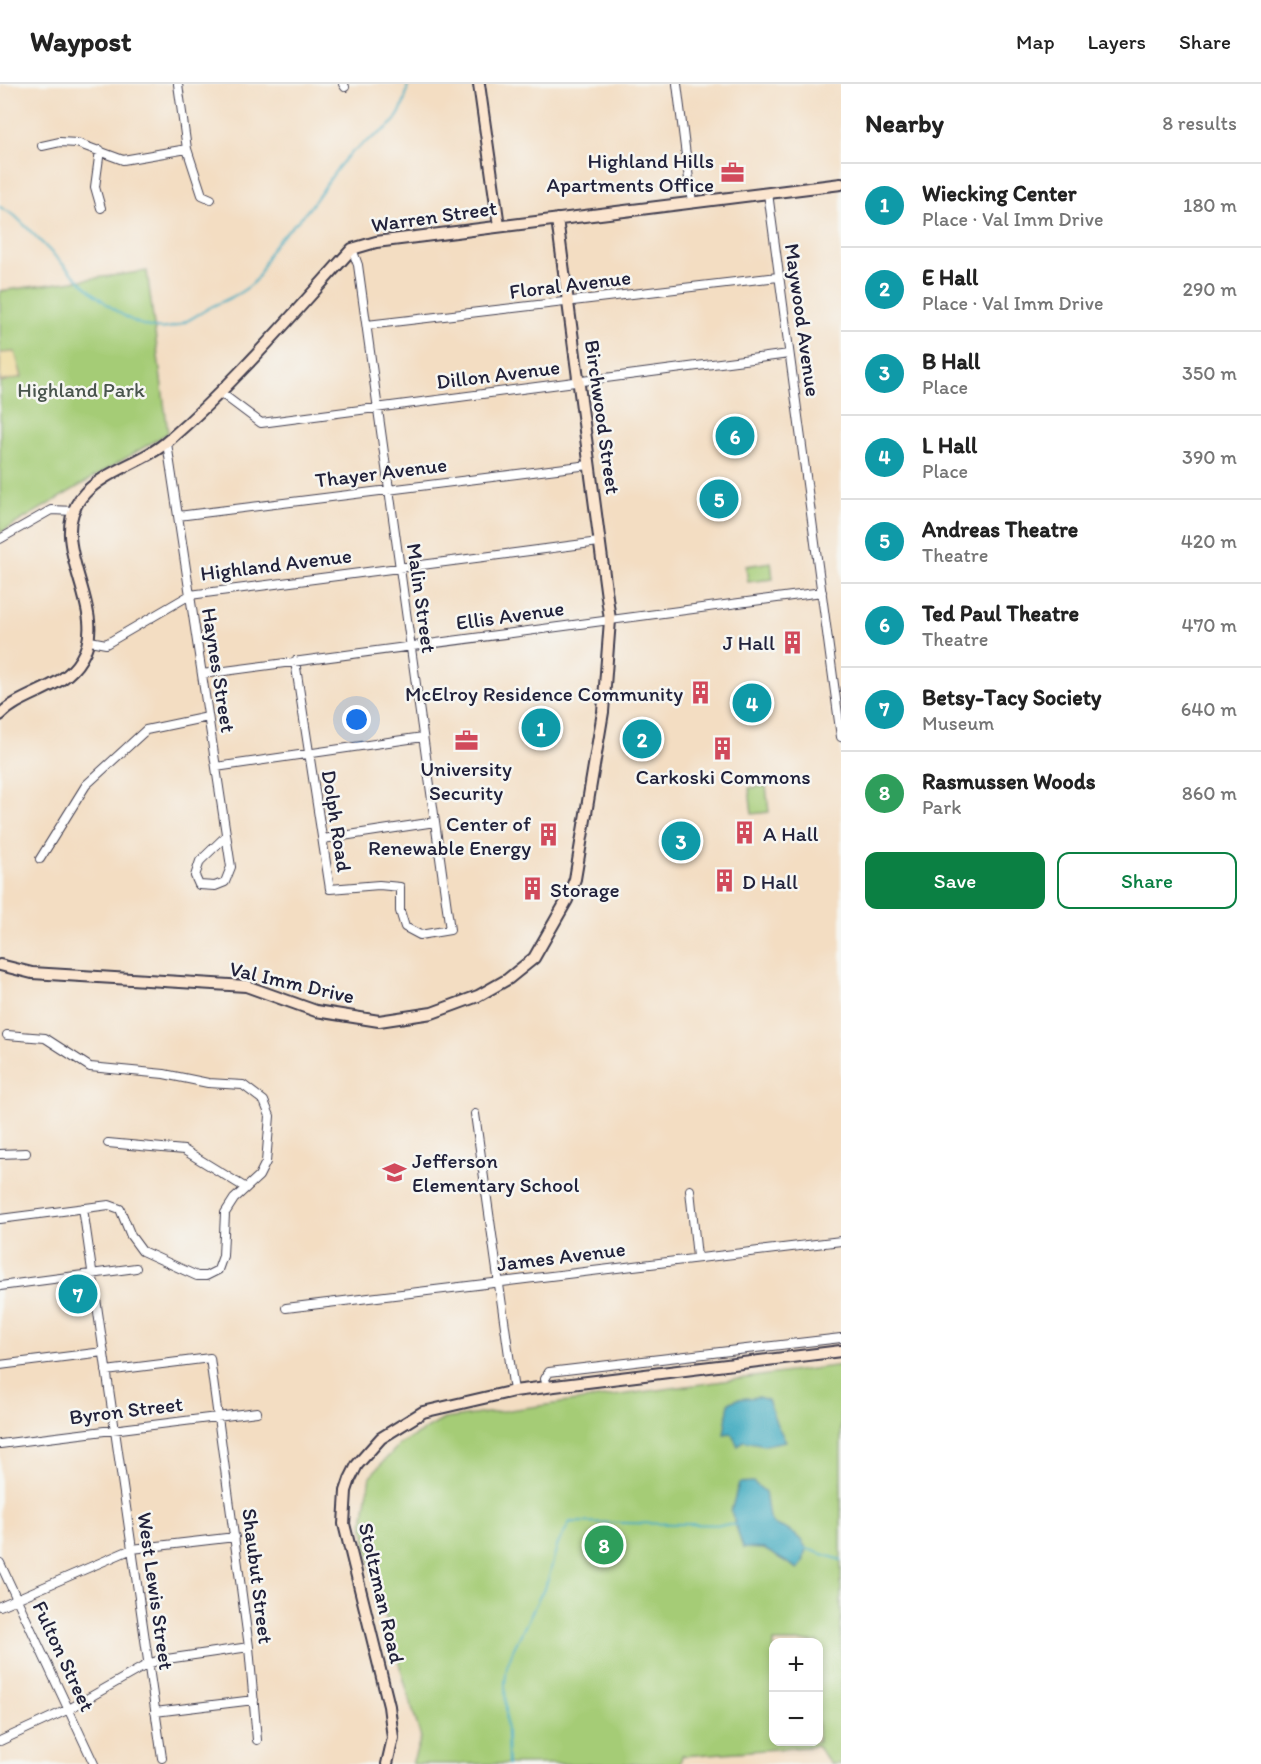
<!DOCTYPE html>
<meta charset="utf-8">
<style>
body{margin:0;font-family:Itim,sans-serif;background:#f6f6f6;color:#222}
.controls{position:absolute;right:18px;bottom:18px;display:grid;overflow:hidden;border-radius:12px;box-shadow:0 3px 9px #0003}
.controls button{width:54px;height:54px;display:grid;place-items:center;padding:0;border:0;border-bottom:2px solid #e0e0e0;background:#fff;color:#222;font:30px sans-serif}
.you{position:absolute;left:357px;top:636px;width:21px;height:21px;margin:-15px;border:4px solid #fff;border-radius:50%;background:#1a73e8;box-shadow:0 0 0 9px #1a73e833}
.badge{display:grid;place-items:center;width:39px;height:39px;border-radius:50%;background:#0b8043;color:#fff;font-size:20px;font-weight:700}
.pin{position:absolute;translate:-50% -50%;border:3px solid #fff;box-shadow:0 2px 6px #0006}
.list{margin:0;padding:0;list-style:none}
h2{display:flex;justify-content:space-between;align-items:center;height:78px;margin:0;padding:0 24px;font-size:26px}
h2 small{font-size:20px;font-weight:400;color:#767676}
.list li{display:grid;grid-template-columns:39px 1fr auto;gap:18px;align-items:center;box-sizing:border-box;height:84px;padding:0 24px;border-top:2px solid #e0e0e0}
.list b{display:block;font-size:22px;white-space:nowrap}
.list p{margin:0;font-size:20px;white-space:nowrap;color:#767676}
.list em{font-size:20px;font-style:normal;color:#767676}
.actions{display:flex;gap:12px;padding:18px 24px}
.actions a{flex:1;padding:14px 0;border:2px solid #0b8043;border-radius:12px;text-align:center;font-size:21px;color:#0b8043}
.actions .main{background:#0b8043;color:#fff}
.map{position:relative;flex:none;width:841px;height:1680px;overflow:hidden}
header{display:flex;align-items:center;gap:36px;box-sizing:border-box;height:84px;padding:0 30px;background:#fff;border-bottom:2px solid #e0e0e0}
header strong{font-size:28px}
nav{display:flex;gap:33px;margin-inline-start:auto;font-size:21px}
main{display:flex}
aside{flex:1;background:#fff}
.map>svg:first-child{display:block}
.green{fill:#a5cc76;stroke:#647758;stroke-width:1.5;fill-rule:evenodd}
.sand{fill:#eeda9e;stroke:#887e6c;stroke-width:1.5}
.water{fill:#40aabf;stroke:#31667d;stroke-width:1.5}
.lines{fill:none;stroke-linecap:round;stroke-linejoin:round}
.stream{stroke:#40aabf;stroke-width:2}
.street-casing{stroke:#413e4f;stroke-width:10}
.secondary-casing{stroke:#413e4f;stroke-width:14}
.street{stroke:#fff;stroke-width:8}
.secondary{stroke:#fbe5cf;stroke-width:10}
.labels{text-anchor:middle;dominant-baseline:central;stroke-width:5;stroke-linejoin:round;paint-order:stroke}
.poi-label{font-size:21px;fill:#22223b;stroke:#f6f6f2;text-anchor:end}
.street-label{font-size:21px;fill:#22223b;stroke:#f6f6f2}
.park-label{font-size:21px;fill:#49554d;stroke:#f6f6f2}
</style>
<header>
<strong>Waypost</strong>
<nav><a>Map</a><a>Layers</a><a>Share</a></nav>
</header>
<main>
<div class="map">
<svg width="841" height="1680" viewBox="0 0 841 1680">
<rect width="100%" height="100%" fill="#f6f6f2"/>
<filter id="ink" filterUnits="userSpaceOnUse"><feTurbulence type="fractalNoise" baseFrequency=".0167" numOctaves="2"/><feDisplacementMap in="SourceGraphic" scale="12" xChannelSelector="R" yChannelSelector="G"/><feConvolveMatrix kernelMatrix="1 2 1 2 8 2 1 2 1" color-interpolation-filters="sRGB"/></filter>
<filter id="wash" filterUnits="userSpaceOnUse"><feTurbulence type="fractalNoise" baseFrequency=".008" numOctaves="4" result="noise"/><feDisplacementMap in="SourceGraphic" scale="24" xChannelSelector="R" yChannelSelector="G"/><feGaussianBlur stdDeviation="1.35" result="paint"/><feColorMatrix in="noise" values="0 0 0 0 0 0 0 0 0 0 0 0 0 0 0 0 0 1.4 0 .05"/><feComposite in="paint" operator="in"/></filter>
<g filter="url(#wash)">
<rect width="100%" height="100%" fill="#f3ddc2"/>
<!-- green -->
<path class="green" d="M147,187l21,162 -168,100v-242z
M771,478l2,17 -25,3 -2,-16z
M766,702l3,26 -17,2 -3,-26z
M841,1281v399h-10l-14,-18 -135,10 -2,8h-268l9,-26 -50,-171 -8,-44 7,-47 30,-32 44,-25zM774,1558h44v100h-44z"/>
<!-- sand -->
<path class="sand" d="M15,268l7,25 -22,5v-29z"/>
<!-- water -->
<path class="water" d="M758,1313l10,3 9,25 9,16 -21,4 -21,-4 -6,5 -7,-13 -7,1 5,-31 8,-4z
M753,1398l12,10 4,26 4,6c14,5 26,10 33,24l-3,15 -5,6 -34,-20 -21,-1 -12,-37 8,-28z"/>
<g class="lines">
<!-- stream -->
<path class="stream" d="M0,123l14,8c34,31 96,108 141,113 22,3 36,-10 54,-20 15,-8 30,-12 43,-24 10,-9 12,-25 20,-36 10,-14 23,-23 34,-36 15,-17 25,-38 41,-55 29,-29 54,-21 61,-73
M804,1464l37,12
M508,1680l-3,-80 2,-18 6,-16 35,-70 9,-34 13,-24 166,3"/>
</g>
</g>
<g filter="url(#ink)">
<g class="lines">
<defs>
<path id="street" d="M178,0l9,65 15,46 9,4
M343,0l2,3
M677,0l15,119
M42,62l18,-4 17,1 46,17 64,-11
M100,66l-5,37 6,21
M768,109l73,544
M367,241l411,-48
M221,309l40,30 528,-69
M167,359l64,424 -6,15 -10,4 -16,-1 -4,-9 5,-15 26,-25
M178,432l411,-51
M0,455l51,-29 23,1
M90,557l16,3 84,-49 409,-53
M295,577l35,228 49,-4 21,2v24l5,16 15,8 30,-5 -92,-665 -6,-16
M202,590l620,-82
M216,683l207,-30
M323,755l112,-17
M40,775l46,-74 60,-55 62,-13
M475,1030l39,277
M108,1059l76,7 62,38
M0,1070l26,-1
M690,1106l7,67
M83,1124l79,550
M0,1135l109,-14 11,4 11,27 11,15 55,25h9l12,-6 5,-14 2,-43 9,-14 25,-23 7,-14 4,-46 -6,-15 -21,-16 -35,-2 -44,-9 -74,-7 -45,-29 -38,-3
M0,1202l136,-18
M286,1224l555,-67
M0,1281l103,-13
M106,1287l104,-13 39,289 8,93
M547,1302l-2,-7 4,-7 292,-34
M0,1360l257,-32
M0,1479l94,201
M0,1522l132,-57 103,-12
M155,1628l99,-12
M0,1657l69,-32 79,-45 12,-4 89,-13"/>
<path id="secondary" d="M479,0l20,142
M0,631c24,-24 63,-25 81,-56 32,-50 -41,-118 4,-166 23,-24 60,-31 84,-53 67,-58 124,-126 183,-191l24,-7 465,-58
M0,881l32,8 214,13 70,25 63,10 53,-8 46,-17 30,-17 26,-21 33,-58 8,-21 28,-167 7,-92 -53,-401
M387,1680l6,-26 -4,-32 -45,-182 2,-33 4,-12 7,-14 24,-27 42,-26 91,-21 327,-40"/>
</defs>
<!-- street casing -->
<use href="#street" class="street-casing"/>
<!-- secondary casing -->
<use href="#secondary" class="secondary-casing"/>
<!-- street -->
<use href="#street" class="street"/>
<!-- secondary -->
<use href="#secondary" class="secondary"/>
</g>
</g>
<!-- icons -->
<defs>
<symbol id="office-bare" viewBox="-9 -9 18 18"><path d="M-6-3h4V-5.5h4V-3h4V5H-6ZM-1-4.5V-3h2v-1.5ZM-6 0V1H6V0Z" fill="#d1495b" stroke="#f6f6f2" stroke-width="2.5" paint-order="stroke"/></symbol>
<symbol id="building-bare" viewBox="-9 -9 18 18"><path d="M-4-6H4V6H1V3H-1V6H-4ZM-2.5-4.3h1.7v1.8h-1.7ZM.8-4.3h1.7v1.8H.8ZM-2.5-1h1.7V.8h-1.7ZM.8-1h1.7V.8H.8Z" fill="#d1495b" stroke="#f6f6f2" stroke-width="2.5" paint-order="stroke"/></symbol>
<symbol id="school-bare" viewBox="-9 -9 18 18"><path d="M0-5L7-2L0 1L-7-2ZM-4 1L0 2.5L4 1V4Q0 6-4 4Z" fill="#d1495b" stroke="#f6f6f2" stroke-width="2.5" paint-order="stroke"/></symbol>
</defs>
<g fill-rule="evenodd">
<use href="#office-bare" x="716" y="72" width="33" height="33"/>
<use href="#building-bare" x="776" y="542" width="33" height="33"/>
<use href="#building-bare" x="684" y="592" width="33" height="33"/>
<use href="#office-bare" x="450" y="640" width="33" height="33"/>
<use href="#building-bare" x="706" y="648" width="33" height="33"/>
<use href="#building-bare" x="728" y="732" width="33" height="33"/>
<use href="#building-bare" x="532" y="734" width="33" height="33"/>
<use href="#building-bare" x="708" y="780" width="33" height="33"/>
<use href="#building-bare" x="516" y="788" width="33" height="33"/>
<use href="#school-bare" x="378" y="1072" width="33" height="33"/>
</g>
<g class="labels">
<!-- poi labels -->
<g class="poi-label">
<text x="714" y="76">Highland Hills<tspan x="714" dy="24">Apartments Office</tspan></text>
<text x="775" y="558">J Hall</text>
<text x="683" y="609">McElroy Residence Community</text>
<text x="466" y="684" text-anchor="middle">University<tspan x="466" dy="24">Security</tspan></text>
<text x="723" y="692" text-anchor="middle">Carkoski Commons</text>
<text x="531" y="739">Center of<tspan x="531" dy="24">Renewable Energy</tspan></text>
<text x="763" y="749" text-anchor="start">A Hall</text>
<text x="742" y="797" text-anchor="start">D Hall</text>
<text x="550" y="805" text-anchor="start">Storage</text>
<text x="412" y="1076" text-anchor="start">Jefferson<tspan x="412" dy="24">Elementary School</tspan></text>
</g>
<!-- street labels -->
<g class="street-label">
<text transform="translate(434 132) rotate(-8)">Warren Street</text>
<text transform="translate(570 200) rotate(-7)">Floral Avenue</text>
<text transform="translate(803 236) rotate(82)">Maywood Avenue</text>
<text transform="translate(498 290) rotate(-7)">Dillon Avenue</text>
<text transform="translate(603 333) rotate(82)">Birchwood Street</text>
<text transform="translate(381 388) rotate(-7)">Thayer Avenue</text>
<text transform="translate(276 480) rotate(-7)">Highland Avenue</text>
<text transform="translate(422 514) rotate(82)">Malin Street</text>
<text transform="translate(510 531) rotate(-8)">Ellis Avenue</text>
<text transform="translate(219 586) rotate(81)">Haynes Street</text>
<text transform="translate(337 737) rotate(81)">Dolph Road</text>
<text transform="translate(292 898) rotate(13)">Val Imm Drive</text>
<text transform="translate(561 1172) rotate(-7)">James Avenue</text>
<text transform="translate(126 1326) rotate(-7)">Byron Street</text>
<text transform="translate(258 1492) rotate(83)">Shaubut Street</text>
<text transform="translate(156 1507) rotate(82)">West Lewis Street</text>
<text transform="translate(382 1509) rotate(77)">Stoltzman Road</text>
<text transform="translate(64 1572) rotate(65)">Fulton Street</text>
</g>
<!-- park labels -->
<g class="park-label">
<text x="81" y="305">Highland Park</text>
</g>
</g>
</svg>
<div class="controls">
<button>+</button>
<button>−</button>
</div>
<div class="you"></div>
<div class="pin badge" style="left:541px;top:644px;background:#0f9aa8">1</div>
<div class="pin badge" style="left:642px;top:655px;background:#0f9aa8">2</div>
<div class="pin badge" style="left:681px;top:757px;background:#0f9aa8">3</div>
<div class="pin badge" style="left:752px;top:619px;background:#0f9aa8">4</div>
<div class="pin badge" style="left:719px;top:415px;background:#0f9aa8">5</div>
<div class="pin badge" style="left:735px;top:352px;background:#0f9aa8">6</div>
<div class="pin badge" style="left:78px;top:1210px;background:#0f9aa8">7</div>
<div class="pin badge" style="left:604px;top:1461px;background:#2e9e5b">8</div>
</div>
<aside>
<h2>Nearby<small>8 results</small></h2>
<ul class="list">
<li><span class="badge" style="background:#0f9aa8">1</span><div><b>Wiecking Center</b><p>Place · Val Imm Drive</p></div><em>180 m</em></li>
<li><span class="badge" style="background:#0f9aa8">2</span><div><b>E Hall</b><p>Place · Val Imm Drive</p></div><em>290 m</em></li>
<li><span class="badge" style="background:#0f9aa8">3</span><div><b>B Hall</b><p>Place</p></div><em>350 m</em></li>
<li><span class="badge" style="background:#0f9aa8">4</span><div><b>L Hall</b><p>Place</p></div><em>390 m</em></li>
<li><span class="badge" style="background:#0f9aa8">5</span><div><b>Andreas Theatre</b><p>Theatre</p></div><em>420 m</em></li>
<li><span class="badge" style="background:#0f9aa8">6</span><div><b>Ted Paul Theatre</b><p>Theatre</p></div><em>470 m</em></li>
<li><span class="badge" style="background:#0f9aa8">7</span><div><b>Betsy-Tacy Society</b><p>Museum</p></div><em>640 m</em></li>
<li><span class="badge" style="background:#2e9e5b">8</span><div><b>Rasmussen Woods</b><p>Park</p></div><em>860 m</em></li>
</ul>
<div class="actions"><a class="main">Save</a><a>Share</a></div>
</aside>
</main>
